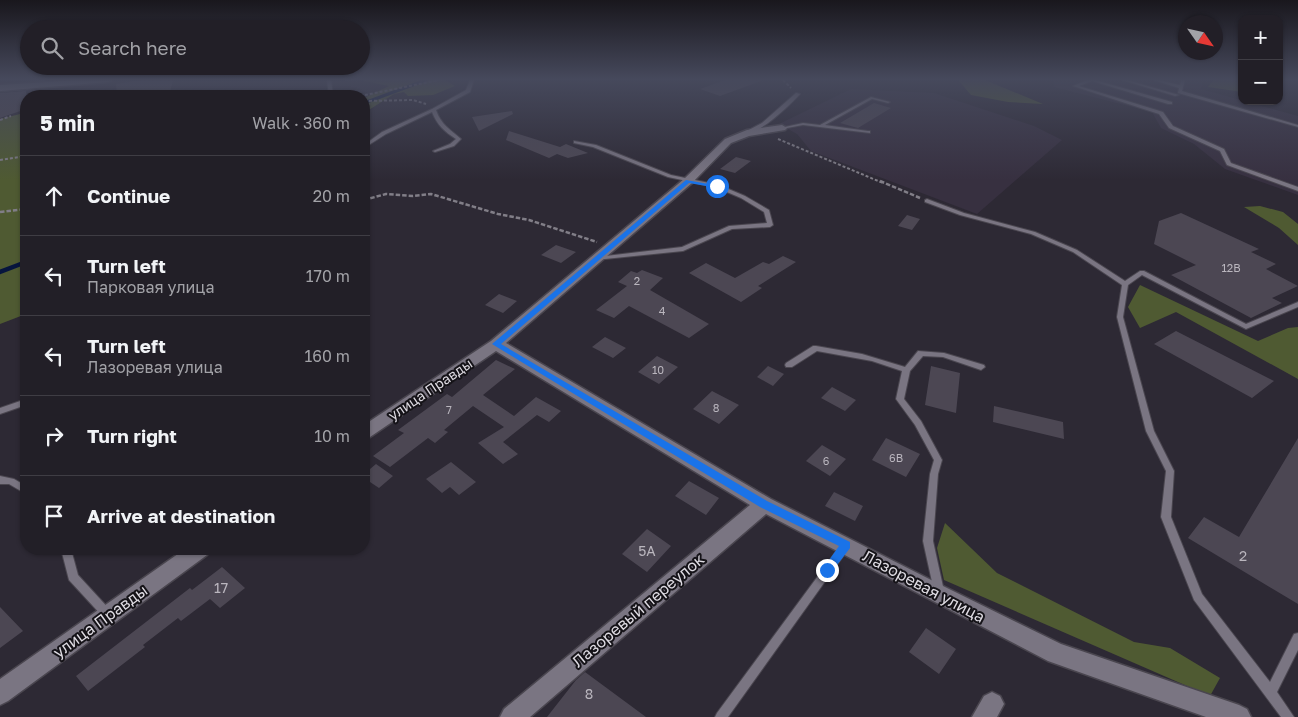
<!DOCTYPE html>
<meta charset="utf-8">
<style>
body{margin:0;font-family:"Golos Text",sans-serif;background:#2e2c33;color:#f1f3f6}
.controls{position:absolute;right:15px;top:15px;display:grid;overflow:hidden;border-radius:10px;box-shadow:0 1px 4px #0004}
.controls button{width:45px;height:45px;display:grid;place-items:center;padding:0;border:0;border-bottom:1px solid #3f3d44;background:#221f27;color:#f1f3f6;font:25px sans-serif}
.compass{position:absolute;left:1178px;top:15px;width:45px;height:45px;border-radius:50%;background:#221f27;box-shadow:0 1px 4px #0004;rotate:124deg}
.stop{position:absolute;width:15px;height:15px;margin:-11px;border:4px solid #1a73e8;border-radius:50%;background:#fff}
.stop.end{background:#1a73e8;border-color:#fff;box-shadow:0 1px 5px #0008}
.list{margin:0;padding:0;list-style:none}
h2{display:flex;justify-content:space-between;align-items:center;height:65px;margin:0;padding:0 20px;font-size:21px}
h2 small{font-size:16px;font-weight:400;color:#a2a2a7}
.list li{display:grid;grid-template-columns:32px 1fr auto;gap:15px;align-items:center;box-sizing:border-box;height:80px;padding:0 20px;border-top:1px solid #3f3d44}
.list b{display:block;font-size:19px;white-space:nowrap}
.list p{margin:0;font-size:16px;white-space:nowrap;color:#a2a2a7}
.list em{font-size:16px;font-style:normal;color:#a2a2a7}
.icon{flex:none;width:28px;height:28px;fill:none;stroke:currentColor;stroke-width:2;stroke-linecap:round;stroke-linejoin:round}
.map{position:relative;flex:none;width:1298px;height:717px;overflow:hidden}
.search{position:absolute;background:#221f27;box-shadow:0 1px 4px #0004;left:20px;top:20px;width:350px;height:55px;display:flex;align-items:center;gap:12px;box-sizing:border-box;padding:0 18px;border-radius:28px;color:#a2a2a7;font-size:19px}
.panel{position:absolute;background:#221f27;box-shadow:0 1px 4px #0004;left:20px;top:90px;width:350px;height:465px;border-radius:20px}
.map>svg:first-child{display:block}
.built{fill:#373040}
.green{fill:#4f5a32}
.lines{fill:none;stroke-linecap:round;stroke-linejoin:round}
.stream-far1{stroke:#07153e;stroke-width:3}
.stream{stroke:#07153e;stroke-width:4.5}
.building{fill:#4c4753}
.service-casing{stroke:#4a464f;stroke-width:2}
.minor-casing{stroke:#4a464f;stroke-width:3}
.path-far1{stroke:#817e87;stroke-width:2;stroke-dasharray:3 2;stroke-linecap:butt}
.path{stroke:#817e87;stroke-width:2.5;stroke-dasharray:4.5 2;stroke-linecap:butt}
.service{fill:#7a7582;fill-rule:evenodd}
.minor{fill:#7a7582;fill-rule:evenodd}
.route{fill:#1a73e8}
.labels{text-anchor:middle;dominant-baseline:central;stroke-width:4;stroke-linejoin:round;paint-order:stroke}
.number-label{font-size:11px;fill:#bab6be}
.street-label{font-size:14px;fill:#dedbe2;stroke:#151318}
.near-number-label{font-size:14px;fill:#bab6be}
.near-street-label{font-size:16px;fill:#dedbe2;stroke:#151318}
</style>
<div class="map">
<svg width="1298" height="717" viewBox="0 0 1298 717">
<rect width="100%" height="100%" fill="#2d2934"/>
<!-- built -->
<path class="built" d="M1053,80h150l-2,9 97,27v79l-73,-26 -31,-25 -33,-16 -9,-16 -98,-25z
M851,89l83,4 100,33 28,14 -85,74 -166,-63 -14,-17 -18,-10z"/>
<!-- green -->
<path class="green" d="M360,80h85l10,6 -22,9 -25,1 -4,-4 -10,2 -30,19v-15l25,-12z
M958,80h27l58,24 -35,-2 -37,-7z
M1213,80h29v12l-34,-5z
M20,114l6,1v199l-26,10v-205z
M1260,206l23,6 15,12v21l-19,-17 -35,-21z
M1140,285l118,56 30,-13 10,-1v52l-122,-67 -36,16 -12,-21z
M945,523l52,50 137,69 36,6 50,30 -10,18 -266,-116 -7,-32z"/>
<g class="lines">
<!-- stream-far1 -->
<path class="stream-far1" d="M364,103l62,-23"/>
<!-- stream -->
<path class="stream" d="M0,272l26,-10"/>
</g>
<!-- building -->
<path class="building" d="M142,80h31l-4,16h-52l-1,-12z
M725,80h36v1l-41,15 -20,-7z
M26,91v18l-26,9v-25z
M874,103l17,5 -33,20 -18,-5z
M512,111l1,3 -34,17 -7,-14z
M509,131l51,16 6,-3 22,9 -20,5 -11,-4 -8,4 -43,-18z
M736,157l15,4 -16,12 -15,-4z
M1181,213l78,36 -8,3 25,12 -10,5 32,17 -26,12 10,5 -31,15 -80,-43 25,-10 -42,-21 5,-23z
M907,215l13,4 -8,11 -14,-4z
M556,245l20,7 -15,11 -20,-8z
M783,256l13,6 -38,24 4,2 -21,14 -52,-29 17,-10 29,15 28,-16 6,2z
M642,270l21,8 -13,12 59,34 -20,14 -60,-32 -15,12 -18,-8 31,-24 -9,-4 13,-11 6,2z
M499,294l18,7 -14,12 -18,-8z
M1176,331l98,50 -22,17 -98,-54z
M605,337l21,11 -13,10 -21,-11z
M657,356l21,11 -19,17 -21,-12z
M496,360l19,9 -32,26 31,21 22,-19 25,14 -12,11 -12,-7 -34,27 15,12 -15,10 -25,-21 26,-16 -31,-21 -29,24 4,2 -13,11 -7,-5 -38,29 -17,-11 31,-23 -6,-3 49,-36 5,3z
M768,366l16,8 -11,12 -16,-9z
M931,366l29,7 -4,40 -31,-8z
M832,387l24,13 -11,11 -24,-13z
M712,391l27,14 -20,19 -26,-15z
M994,406l69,16 1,17 -71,-17z
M886,438l34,16 -14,23 -34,-17z
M1298,438v166l-110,-66 16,-21 35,20z
M822,445l24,14 -16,17 -24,-15z
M451,462l25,20 -17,13 -9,-8 -8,6 -16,-14z
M376,464l17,12 -14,12 -15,-10v-4z
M689,481l30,17 -13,17 -31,-19z
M834,492l29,14 -8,15 -30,-15z
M647,529l24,17 -24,26 -25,-18z
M222,567l23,21 -25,20 -10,-9 -29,22 -3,-3 -35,27 2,2 -57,44 -12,-15 114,-88 2,2z
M0,607l23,24 -23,17z
M926,628l30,21 -17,25 -30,-22z
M585,672l61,45h-99l29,-37z"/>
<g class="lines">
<defs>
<path id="service" d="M327,80h4l2,16h-4z
M470,80h4l-4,12 -34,18c5,15 15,20 25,29l-7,7 -19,6 -2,-1 17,-7 6,-5c-11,-7 -19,-14 -24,-27l-46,22 -22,14v-3l18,-13 50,-23 34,-19z
M1087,80h8l77,22v2h-4l-76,-23 -13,5 84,26 10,14 51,23 7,14 67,24v4l-71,-26 -7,-14 -51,-23 -10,-14 -86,-28z
M1122,80h5l52,15 -4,1z
M1153,80h5l22,5 1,-5h4l-3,11 116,34v2l-120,-34 1,-5z
M796,93l4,1c-11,12 -39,39 -55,40v-2l17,-9z
M871,97l19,5 -2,1 -16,-4 -47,26 43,6h2v2l-67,-8 -21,4 -2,-1 23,-5 17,2z
M574,141l22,4 75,30 48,10 26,11 24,14 4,15 -3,2 -38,2 -49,22 -88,9 -1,-1 3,-2 85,-10 47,-21 38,-3 -3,-11 -23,-14 -26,-11 -47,-10 -75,-30 -19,-4z
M927,199l37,14 71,19 42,18 48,31 15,-10h4l102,53 52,-22v5l-52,22 -104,-54 -14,10 -5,32 31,114 20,40 -3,46 31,77 68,88 24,-48 4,-1v17l-21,42 17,25h-13l-87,-117 -33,-83 5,-46 -20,-40 -29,-114 5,-32 -49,-33 -42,-18 -71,-19 -35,-13v-2z
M813,346h3l46,8 43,13 13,-16 26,2 40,12 1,2 -4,3 -38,-13 -20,-1 -13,15 -6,28 17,22 21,39 -4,14 -5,67 11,50 -1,3 -4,2 -4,-2 -1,-3 -11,-50 7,-67 4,-14 -19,-35 -19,-26 6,-28 -30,-10 -55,-10 -25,16h-6l-1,-2 1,-2z
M26,399v6l-26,9v-6z
M0,476l14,3 12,7v8l-17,-10h-9z
M846,541l3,1 2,3 -2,3 -121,169h-13l2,-4 126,-171z
M61,549h10l7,26 34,37 1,3 -1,3 -4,2 -4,-2 -35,-38z"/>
<path id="minor" d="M80,80h32l-4,2 -108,9v-6z
M782,125l5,3 -2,2 -36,6 -18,7 -39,40 -186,160 265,156 176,89 114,56 178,61 8,4 4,8h-45l-158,-56 -282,-147 -236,203h-30l4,-8 246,-204 -254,-154 -126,86 -6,2v-14l127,-84 193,-162 41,-40 22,-9z
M185,549h25l-3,6 -199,146 -8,4v-26z
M992,692l8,4 4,8 -7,13h-25l12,-21z"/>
</defs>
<!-- service casing -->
<use href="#service" class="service-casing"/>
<!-- minor casing -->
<use href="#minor" class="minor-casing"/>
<!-- path-far1 -->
<path class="path-far1" d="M783,80l8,8
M360,96l79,-16
M364,101l49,-1 13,4
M0,120l11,-4
M778,139l105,44
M0,160l26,-4"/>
<!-- path -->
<path class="path" d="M880,181l40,17
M364,200l22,-6 27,2 18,-2 67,20 31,6 68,22
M0,212l26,-3"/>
<!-- service -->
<use href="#service" class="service"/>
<!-- minor -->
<use href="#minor" class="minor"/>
</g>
<!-- sky -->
<linearGradient id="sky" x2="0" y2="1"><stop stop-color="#19171d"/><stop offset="0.44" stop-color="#46495c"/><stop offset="1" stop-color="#46495c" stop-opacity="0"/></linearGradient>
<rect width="1298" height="180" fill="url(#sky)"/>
<!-- route -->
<path class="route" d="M686,180l34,6 -3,2 -28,-5 -188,161 266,157 83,41v6l-19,25 -4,1 -5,-4 17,-24 -79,-39 -268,-163z"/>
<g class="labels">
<!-- number labels -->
<g class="number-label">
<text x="1231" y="267">12В</text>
<text x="637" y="280">2</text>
<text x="662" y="310">4</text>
<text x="658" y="369">10</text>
<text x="716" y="407">8</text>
<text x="449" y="409">7</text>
<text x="896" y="457">6В</text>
<text x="826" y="460">6</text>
</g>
<!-- street labels -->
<g class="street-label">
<text transform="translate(430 389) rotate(-34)">улица Правды</text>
</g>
<!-- near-number labels -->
<g class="near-number-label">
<text x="647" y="550">5А</text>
<text x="1243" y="555">2</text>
<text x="221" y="587">17</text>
<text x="589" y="693">8</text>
</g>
<!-- near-street labels -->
<g class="near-street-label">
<text transform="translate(924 586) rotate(28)">Лазоревая улица</text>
<text transform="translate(638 610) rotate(-40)">Лазоревый переулок</text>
<text transform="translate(100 621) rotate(-36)">улица Правды</text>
</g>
</g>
</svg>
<div class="controls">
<button>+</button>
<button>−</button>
</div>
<svg class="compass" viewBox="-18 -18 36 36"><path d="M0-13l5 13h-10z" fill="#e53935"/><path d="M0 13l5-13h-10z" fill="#a2a2a7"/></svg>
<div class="stop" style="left:717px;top:186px"></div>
<div class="stop end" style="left:827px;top:570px"></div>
<div class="search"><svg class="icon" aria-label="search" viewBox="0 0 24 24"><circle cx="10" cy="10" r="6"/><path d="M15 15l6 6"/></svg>Search here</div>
<section class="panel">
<h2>5 min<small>Walk · 360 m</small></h2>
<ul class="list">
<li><svg class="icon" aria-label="ahead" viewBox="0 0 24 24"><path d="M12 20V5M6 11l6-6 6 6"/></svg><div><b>Continue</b></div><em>20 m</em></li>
<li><svg class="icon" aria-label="left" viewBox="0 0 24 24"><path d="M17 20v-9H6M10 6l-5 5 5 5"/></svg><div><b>Turn left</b><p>Парковая улица</p></div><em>170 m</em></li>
<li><svg class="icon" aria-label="left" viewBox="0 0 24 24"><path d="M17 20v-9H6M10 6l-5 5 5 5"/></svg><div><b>Turn left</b><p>Лазоревая улица</p></div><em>160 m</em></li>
<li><svg class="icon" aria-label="right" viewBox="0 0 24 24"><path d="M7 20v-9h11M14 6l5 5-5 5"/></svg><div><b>Turn right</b></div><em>10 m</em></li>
<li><svg class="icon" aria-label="arrive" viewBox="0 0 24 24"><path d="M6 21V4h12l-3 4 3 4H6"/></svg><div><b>Arrive at destination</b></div></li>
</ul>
</section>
</div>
